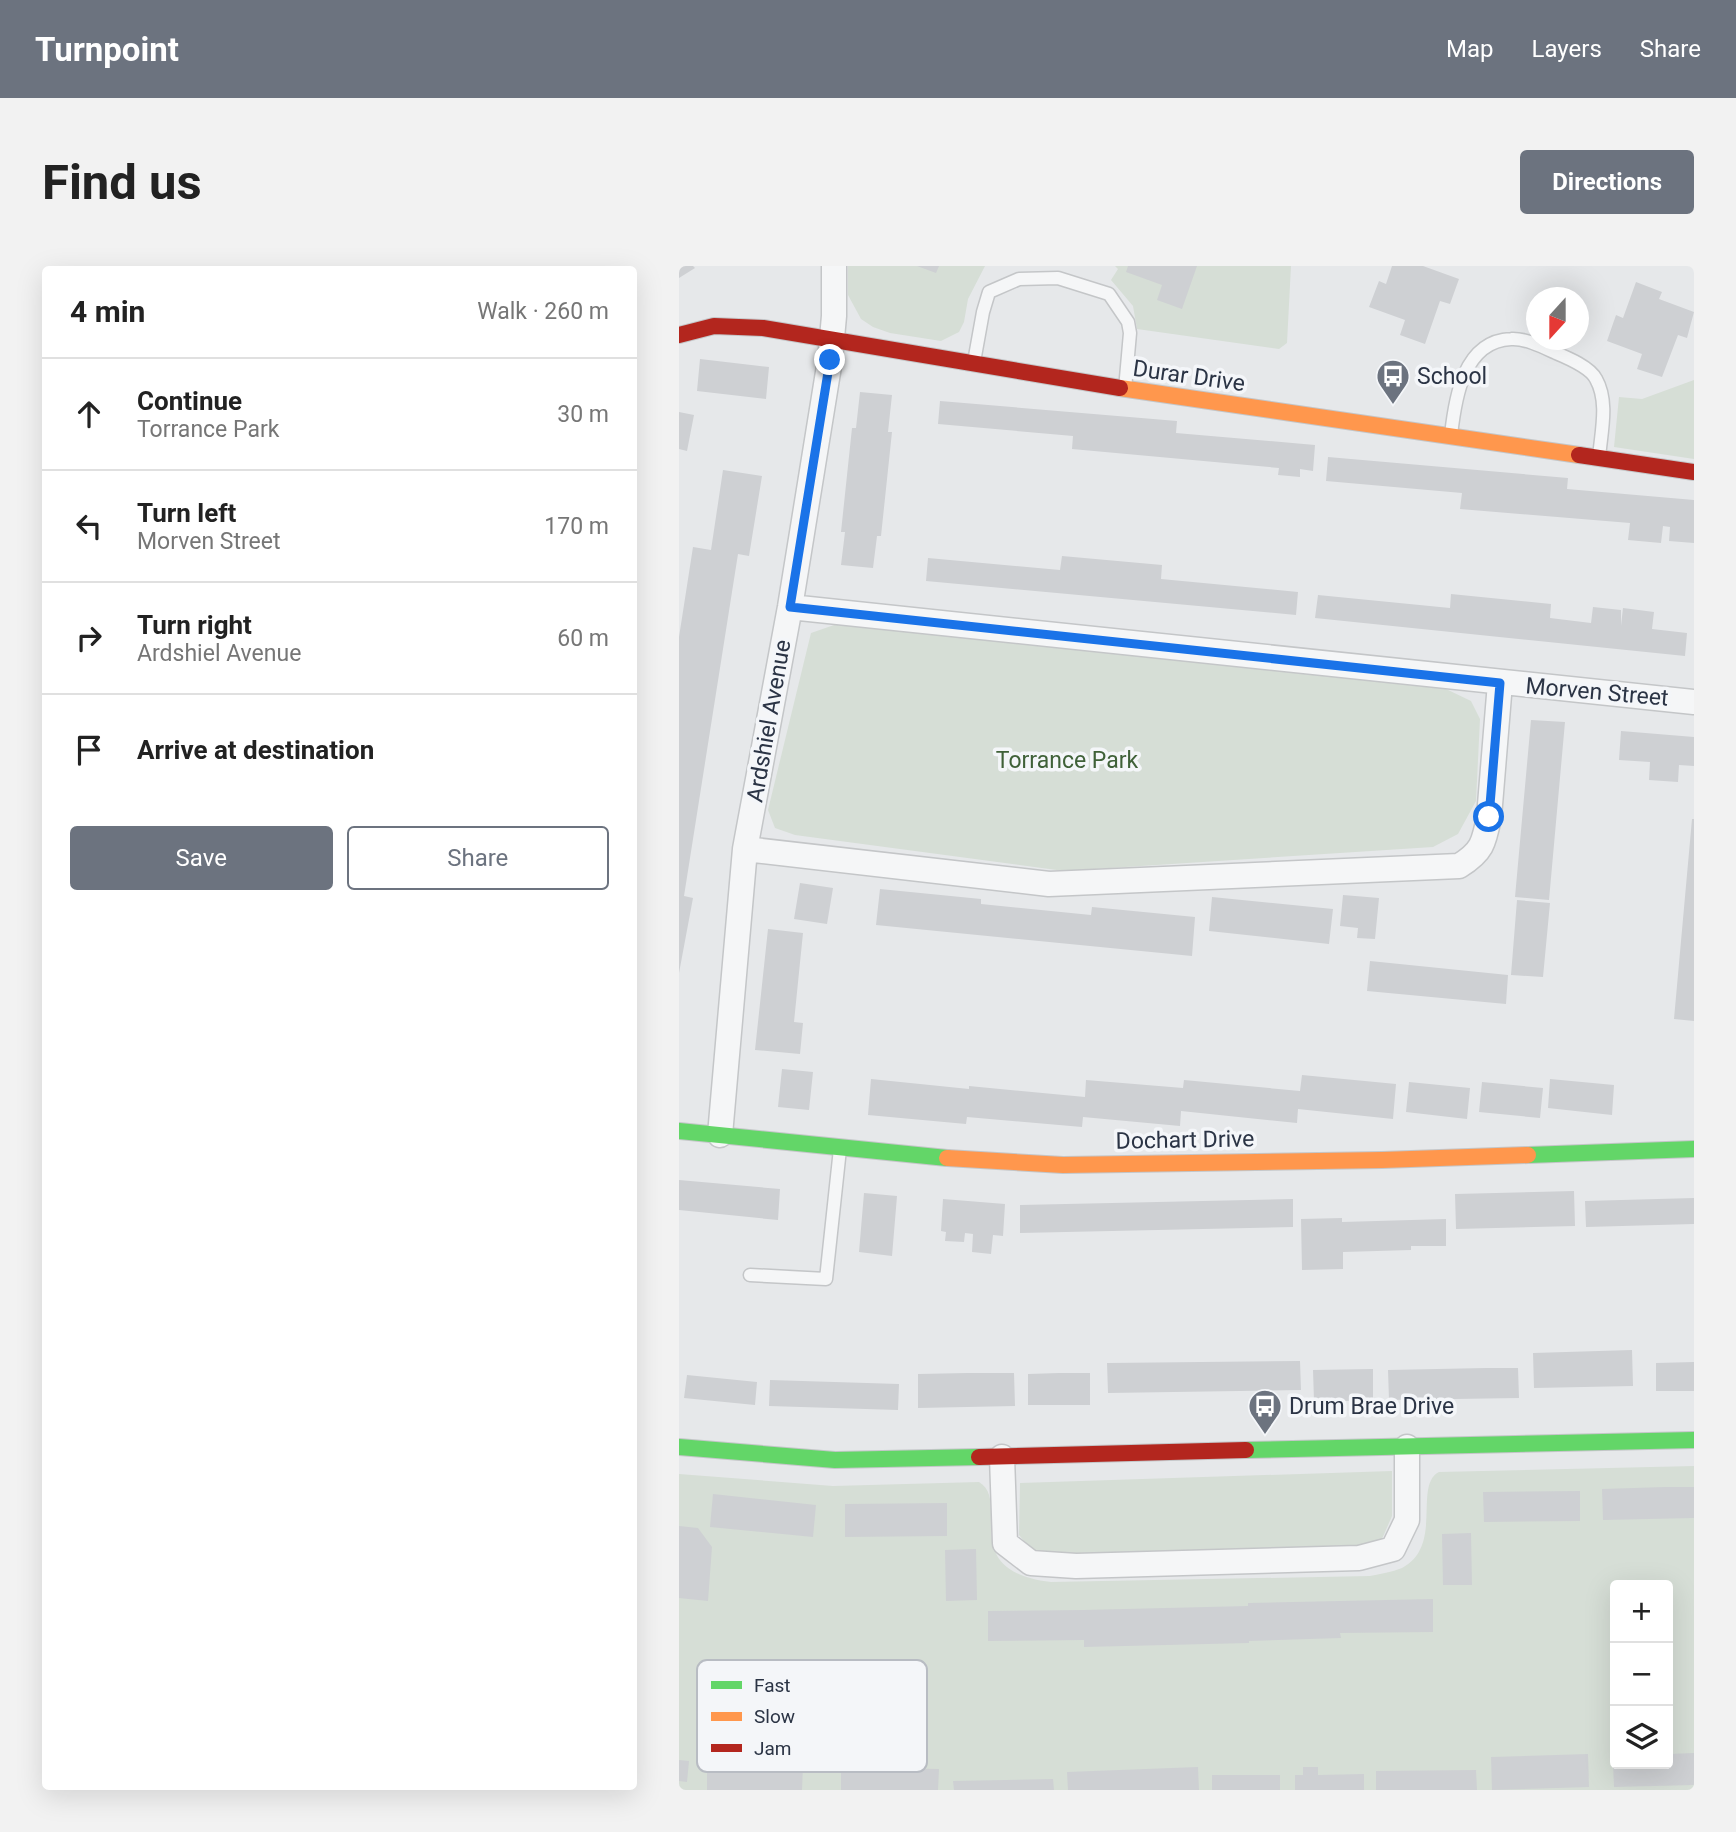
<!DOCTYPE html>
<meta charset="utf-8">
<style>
body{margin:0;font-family:Roboto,sans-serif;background:#f2f2f2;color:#222}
.controls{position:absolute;right:21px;bottom:21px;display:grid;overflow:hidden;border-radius:7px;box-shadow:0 7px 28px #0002}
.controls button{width:63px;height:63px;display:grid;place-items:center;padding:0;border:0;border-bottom:2px solid #e0e0e0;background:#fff;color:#222;font:35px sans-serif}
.compass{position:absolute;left:847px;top:21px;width:63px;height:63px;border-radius:50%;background:#fff;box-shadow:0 7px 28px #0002;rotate:201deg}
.stop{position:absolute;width:21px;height:21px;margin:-16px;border:5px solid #1a73e8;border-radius:50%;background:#fff}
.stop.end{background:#1a73e8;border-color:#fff;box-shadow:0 2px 7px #0008}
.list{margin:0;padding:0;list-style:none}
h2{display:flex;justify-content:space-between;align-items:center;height:91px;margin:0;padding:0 28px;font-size:30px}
h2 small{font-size:23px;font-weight:400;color:#767676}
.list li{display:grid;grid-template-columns:46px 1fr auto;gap:21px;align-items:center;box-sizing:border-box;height:112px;padding:0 28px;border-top:2px solid #e0e0e0}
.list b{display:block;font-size:26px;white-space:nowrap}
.list p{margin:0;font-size:23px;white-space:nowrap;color:#767676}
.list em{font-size:23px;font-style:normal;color:#767676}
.actions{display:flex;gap:14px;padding:21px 28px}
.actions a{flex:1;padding:16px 0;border:2px solid #6c737f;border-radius:7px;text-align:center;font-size:24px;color:#6c737f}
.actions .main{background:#6c737f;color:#fff}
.icon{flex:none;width:38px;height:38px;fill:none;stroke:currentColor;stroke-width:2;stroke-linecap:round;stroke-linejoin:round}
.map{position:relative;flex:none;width:1015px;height:1524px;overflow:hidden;border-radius:7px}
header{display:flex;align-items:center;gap:42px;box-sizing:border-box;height:98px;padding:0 35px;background:#6c737f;color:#fff}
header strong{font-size:33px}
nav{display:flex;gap:38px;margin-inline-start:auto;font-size:24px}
.intro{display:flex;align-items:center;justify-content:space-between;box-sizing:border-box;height:168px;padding:0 42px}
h1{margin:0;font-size:49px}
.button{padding:18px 32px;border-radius:7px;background:#6c737f;color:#fff;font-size:24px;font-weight:700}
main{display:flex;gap:42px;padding:0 42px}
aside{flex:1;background:#fff;border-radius:7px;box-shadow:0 7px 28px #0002}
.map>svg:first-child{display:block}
.green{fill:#d6ded6;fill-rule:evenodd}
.building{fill:#ced0d3}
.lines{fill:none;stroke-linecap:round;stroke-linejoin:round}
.lane-casing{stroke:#c4c6c8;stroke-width:15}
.street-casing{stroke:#c4c6c8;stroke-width:27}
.fast-casing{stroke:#c4c6c8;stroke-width:18}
.slow-casing{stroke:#c4c6c8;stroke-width:18}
.jam-casing{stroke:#c4c6c8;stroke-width:18}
.lane{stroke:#f5f6f7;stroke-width:12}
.street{stroke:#f5f6f7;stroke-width:24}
.fast{stroke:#63d668;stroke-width:16}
.slow{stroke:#ff974d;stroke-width:16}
.jam{stroke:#b3261e;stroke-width:16}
.route{stroke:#1a73e8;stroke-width:9}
.labels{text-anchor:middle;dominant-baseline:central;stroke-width:7;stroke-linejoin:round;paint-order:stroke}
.street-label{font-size:23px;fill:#2b3445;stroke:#f4f6f9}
.poi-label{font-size:23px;fill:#2b3445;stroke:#f4f6f9;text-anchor:start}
.park-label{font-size:23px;fill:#3f6138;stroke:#f4f6f9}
.key{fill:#f4f6f9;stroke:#b8bcc3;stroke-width:2}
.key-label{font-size:19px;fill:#2b3445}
</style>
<header>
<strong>Turnpoint</strong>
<nav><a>Map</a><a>Layers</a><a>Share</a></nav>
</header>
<div class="intro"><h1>Find us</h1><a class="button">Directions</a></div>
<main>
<aside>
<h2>4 min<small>Walk · 260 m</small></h2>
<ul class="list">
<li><svg class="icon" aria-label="ahead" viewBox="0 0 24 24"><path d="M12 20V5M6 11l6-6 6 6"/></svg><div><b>Continue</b><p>Torrance Park</p></div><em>30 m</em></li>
<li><svg class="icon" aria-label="left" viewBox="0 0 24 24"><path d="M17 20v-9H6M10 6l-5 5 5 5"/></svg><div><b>Turn left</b><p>Morven Street</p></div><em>170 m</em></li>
<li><svg class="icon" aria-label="right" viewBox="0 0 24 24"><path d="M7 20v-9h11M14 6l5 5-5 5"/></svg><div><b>Turn right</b><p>Ardshiel Avenue</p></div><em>60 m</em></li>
<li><svg class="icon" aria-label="arrive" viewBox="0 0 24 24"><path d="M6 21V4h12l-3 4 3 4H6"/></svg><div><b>Arrive at destination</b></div></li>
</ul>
<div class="actions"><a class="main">Save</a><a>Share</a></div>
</aside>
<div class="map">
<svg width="1015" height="1524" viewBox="0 0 1015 1524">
<rect width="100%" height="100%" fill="#e6e8ea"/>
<!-- green -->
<path class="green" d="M169,0h137l-17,33 -4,23 -5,10 -18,9 -51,-8 -17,-6 -12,-8 -13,-24z
M436,0h176l-4,77 -8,6 -142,-20 -4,-23 -22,-26 7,-11z
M1015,114v79l-80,-12 5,-50 23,2z
M158,358l609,65 25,12 9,18 -4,82 -18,33 -25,13 -369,24 -269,-36 -20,-7 -7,-18 43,-177z
M1015,1200v324h-1015v-316l154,12 146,-4c33,19 -24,89 72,100l319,-6c10,-2 22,-4 32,-8 42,-22 11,-83 37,-96zM936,1319h53v179h-53z
M713,1205v45l-10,23 -19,6 -316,10 -16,-6 -12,-14 1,-52z"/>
<!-- building -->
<path class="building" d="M0,0h14l2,2 -16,10z
M238,0h22l-3,7z
M449,0h69l-15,43 -25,-9 5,-15 -36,-13z
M713,0h31l36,13 -9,25 -10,-3 -15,43 -25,-9 5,-15 -36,-13 10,-26 7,3z
M957,16l26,10 -3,7 35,13 -7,26 -9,-3 -16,42 -25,-8 5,-15 -35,-13 9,-26 7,3z
M21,93l69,8 -3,32 -69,-8z
M181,126l32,3 -4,37h4l-11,104h-4l-4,32 -32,-3 4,-33h-4l11,-104h4z
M261,135l237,20 -1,12 139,12 -2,26 -13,-2v8l-22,-2 1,-7 -207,-19 1,-13 -135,-12z
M0,146l15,3 -7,36 -8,-2z
M649,191l240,21 -1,11 127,11v43l-25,-2 1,-14 -7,-1 -2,17 -33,-3 2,-17 -170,-14 2,-16 -136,-12z
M44,204l39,6 -13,80 -11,-2 -54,342 9,2 -14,75v-336l14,-90 18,3z
M383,290l100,9 -1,14 137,13 -2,23 -370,-34 2,-23 132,12z
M772,328l100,10 -1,14 41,5 2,-16 28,3v16l2,-18 31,4 -2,17 35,4 -2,23 -370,-38 3,-23 132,13z
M852,454l34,2 -16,178 -34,-3z
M942,465l73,6v29l-15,-1 -1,17 -29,-2 1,-18 -31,-2z
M1013,553h2v202l-20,-2z
M121,617l33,5 -6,36 -33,-5z
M201,623l101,10v5l110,11 1,-8 103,10 -3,39 -316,-31z
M664,629l36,3 -4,41 -18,-1 1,-10 -18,-2z
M533,631l121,12 -4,35 -120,-13z
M838,634l33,3 -7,74 -32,-2z
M89,663l35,4 -9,89 9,1 -3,31 -45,-4z
M691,695l138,14 -2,29 -139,-13z
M103,803l31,3 -4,38 -31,-3z
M623,809l94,9 -3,35 -95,-10 -1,14 -116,-12 -1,15 -97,-9 -1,10 -115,-10 -1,7 -98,-9 3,-36 98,10v-3l116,11 1,-17 97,8 1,-8 116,11z
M871,813l64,6 -2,30 -64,-7z
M730,816l61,6 -3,31 -61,-7z
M803,816l61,6 -3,30 -61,-6z
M0,914l101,9 -2,31 -99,-10z
M895,925l1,35 -119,3 -1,-35z
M185,927l33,3 -5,60 -33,-4z
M1015,932v26l-108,3 -1,-26z
M264,933l62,5 -2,32 -10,-1 -2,19 -19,-2 1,-18 -8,-1 -1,9 -19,-1 1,-9 -5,-1z
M614,933v28l-273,6v-28z
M663,952v4l104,-3v27h-35v4l-68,2v17l-41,1 -1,-51z
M953,1084l1,36 -99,2 -1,-35z
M621,1095l1,29 -193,3 -1,-30z
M1015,1096v29h-38v-28z
M807,1102h32l1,30 -130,2 -1,-30z
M694,1103v32h-59l-1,-31z
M288,1107h47l1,33 -97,2v-34z
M380,1107h31v32h-62v-31z
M8,1109l70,7 -2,23 -71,-7z
M91,1114l129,4 -1,26 -129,-4z
M986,1221h29v31l-91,2 -1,-31z
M901,1225v30l-96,1 -1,-30z
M34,1228l103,11 -3,32 -103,-10z
M268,1237v33l-102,1v-33z
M0,1260l19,2 14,19 -4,54 -29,-3z
M792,1267l1,52h-29l-1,-51z
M297,1283l1,51 -31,1 -1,-51z
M754,1333v33l-93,1 1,5 -92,3v2l-165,4v-7l-96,1v-30l95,-1 165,-4v-3z
M1015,1487v32l-80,2 -1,-23h55v-10z
M909,1488l1,33 -97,3 -1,-33z
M0,1494l10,1 -2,21 -8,-1z
M28,1498l96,2 -1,24h-95z
M162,1501l98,2 -1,21h-97z
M519,1501l1,23h-131l-1,-18z
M624,1501h15v8l46,-1v16h-69v-15h8z
M797,1504l1,20h-101v-19z
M533,1509h68v15h-68z
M374,1513l1,11h-100l-1,-9z"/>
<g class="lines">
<defs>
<path id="lane" d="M295,96l9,-50 6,-20 30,-13 39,-1 51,16 19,28 2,11 -5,56
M772,169c4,-36 12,-94 60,-96 14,-1 32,8 45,14 12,5 34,14 40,26 13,23 5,53 3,79
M71,1009l76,4 14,-130"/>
<path id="street" d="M111,341l904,95
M66,583l304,35 410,-18c23,-14 25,-23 30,-49l11,-134
M41,869l25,-286 45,-242 40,-247 4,-44v-50
M323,1191l3,86 26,20 45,3 283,-8 34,-9 14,-29v-73"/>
<path id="fast" d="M0,865l268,27
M849,889l166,-6
M0,1181l156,13 144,-3
M567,1184l448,-10"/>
<path id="slow" d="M441,122l459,67
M268,892l116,7 319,-5 146,-5"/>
<path id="jam" d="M0,69l35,-9 49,2 357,60
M900,189l115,17
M300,1191l267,-7"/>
</defs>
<!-- lane casing -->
<use href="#lane" class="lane-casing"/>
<!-- street casing -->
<use href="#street" class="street-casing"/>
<!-- fast casing -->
<use href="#fast" class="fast-casing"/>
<!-- slow casing -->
<use href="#slow" class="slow-casing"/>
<!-- jam casing -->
<use href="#jam" class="jam-casing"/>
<!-- lane -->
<use href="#lane" class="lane"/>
<!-- street -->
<use href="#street" class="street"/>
<!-- fast -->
<use href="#fast" class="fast"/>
<!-- slow -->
<use href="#slow" class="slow"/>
<!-- jam -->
<use href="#jam" class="jam"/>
</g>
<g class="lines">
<!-- route -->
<path class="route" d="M151,94l-40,247 710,76 -11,134"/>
</g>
<!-- icons -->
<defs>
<symbol id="bus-pin" viewBox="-11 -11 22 30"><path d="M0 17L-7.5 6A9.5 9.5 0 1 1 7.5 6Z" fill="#6c737f" stroke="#f4f6f9"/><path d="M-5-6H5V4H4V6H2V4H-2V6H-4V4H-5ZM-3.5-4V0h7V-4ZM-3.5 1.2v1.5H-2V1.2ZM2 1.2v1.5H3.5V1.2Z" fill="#fff"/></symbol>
</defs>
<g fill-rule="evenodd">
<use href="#bus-pin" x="695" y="91" width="38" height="52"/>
<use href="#bus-pin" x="567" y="1121" width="38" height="52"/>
</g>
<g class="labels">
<!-- street labels -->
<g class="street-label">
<text transform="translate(510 110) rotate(8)">Durar Drive</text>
<text transform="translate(918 426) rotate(5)">Morven Street</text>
<text transform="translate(90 455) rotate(-80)">Ardshiel Avenue</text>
<text transform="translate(506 874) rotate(-1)">Dochart Drive</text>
</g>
<!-- poi labels -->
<g class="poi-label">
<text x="738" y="110">School</text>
<text x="610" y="1140">Drum Brae Drive</text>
</g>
<!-- park labels -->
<g class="park-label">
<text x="388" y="494">Torrance Park</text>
</g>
</g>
<!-- legend -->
<rect x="18" y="1394" width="230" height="112" rx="10" class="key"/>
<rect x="32" y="1415" width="31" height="8" fill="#63d668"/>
<rect x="32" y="1446" width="31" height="9" fill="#ff974d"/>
<rect x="32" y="1478" width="31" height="8" fill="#b3261e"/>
<g class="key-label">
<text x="75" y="1426">Fast</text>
<text x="75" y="1457">Slow</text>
<text x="75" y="1489">Jam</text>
</g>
</svg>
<div class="controls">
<button>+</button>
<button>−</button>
<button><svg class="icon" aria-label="layers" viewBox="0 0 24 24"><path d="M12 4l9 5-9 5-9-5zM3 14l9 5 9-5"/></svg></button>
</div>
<svg class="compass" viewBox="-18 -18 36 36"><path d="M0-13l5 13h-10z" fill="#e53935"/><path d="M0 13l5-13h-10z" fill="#767676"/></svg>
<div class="stop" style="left:810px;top:551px"></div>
<div class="stop end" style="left:151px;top:94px"></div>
</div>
</main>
